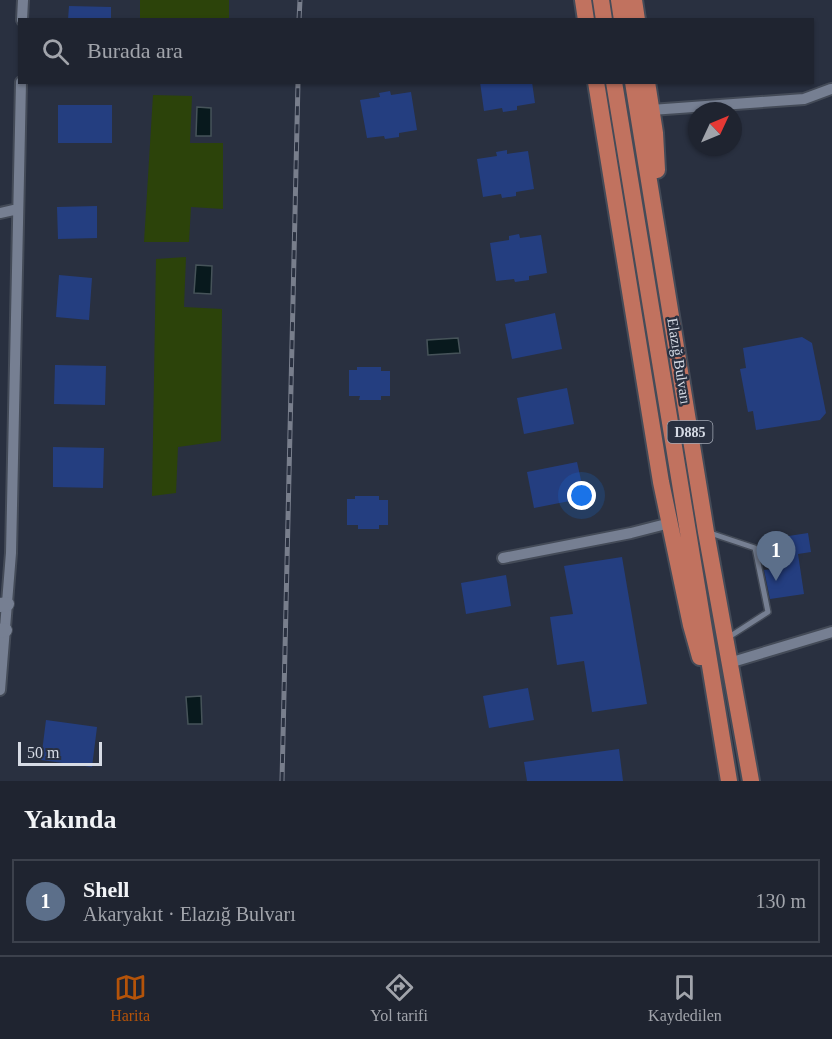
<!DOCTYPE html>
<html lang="tr">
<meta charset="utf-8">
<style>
body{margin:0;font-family:Georgia,serif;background:#272c38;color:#f1f3f6}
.compass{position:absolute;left:688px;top:102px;width:54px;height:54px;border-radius:50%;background:#1f2430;box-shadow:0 2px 4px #0004;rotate:46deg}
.scale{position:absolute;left:18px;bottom:15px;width:84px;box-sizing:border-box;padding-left:6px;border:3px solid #d6dbe5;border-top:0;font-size:16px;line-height:21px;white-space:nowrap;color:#d6dbe5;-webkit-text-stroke:4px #293040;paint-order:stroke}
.you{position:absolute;left:582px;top:496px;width:21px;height:21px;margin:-15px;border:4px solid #fff;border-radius:50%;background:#1a73e8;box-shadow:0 0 0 9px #1a73e833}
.badge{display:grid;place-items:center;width:39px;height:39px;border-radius:50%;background:#b45309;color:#fff;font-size:20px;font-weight:700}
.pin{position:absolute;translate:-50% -50px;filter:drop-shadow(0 2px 3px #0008)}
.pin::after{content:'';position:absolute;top:32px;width:21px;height:18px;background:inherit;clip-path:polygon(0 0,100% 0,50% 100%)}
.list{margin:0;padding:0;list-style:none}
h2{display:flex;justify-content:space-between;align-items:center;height:78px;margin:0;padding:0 24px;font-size:26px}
h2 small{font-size:20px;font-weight:400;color:#a1a4ab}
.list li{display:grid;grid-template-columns:39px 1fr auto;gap:18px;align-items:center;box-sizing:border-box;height:84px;margin:0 12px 12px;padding:0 12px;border:2px solid #3c414c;border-radius:0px}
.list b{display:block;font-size:22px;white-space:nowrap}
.list p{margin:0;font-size:20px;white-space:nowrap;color:#a1a4ab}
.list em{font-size:20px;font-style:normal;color:#a1a4ab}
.icon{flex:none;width:33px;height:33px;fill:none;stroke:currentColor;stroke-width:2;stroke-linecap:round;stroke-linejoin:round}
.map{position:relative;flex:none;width:832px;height:781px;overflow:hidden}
.search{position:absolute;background:#1f2430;box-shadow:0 2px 4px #0004;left:18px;right:18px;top:18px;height:66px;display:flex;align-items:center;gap:15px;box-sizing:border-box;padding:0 21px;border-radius:0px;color:#a1a4ab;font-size:22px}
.sheet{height:174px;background:#1f2430}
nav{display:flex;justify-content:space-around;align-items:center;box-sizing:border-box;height:84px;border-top:2px solid #3c414c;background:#1f2430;font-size:16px;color:#a1a4ab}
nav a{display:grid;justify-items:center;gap:3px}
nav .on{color:#b45309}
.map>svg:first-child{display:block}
.green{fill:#2c430a}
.water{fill:#08191d;stroke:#465359;stroke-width:1.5}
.building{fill:#243e80}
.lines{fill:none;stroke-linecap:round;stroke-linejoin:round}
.service-casing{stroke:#444b58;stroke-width:8}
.minor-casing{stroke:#444b58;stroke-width:14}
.secondary-casing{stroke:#444b58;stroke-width:16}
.trunk-casing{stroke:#444b58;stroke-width:20}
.service{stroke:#767f92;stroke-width:5}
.minor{stroke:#767f92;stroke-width:10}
.secondary{stroke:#767f92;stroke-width:14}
.trunk{stroke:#c1725f;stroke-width:16}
.rail-casing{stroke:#787e8c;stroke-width:5}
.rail{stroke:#293040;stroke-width:3;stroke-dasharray:9;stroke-linecap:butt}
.labels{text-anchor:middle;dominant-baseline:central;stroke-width:4.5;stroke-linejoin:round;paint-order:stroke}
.shield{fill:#293040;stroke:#a2a8b4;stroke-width:1.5}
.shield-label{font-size:14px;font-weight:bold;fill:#d6dbe5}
.street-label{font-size:15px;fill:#d6dbe5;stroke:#293040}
</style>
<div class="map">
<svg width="832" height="781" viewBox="0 0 832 781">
<rect width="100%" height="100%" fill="#293040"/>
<!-- green -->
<path class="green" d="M140,0h89v19h-89z
M153,95l39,1 -2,47h33v66l-32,-2 -2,35h-45z
M186,257l-2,50 38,2 -1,132 -43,6 -2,46 -24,3 4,-237z"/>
<!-- water -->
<path class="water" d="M197,107l14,1v28h-15z
M196,265l16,1 -1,28 -17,-1z
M458,338l2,15 -32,2 -1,-15z
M201,696l1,28h-14l-2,-27z"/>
<!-- building -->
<path class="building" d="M69,6l42,1v13h-43z
M480,82h52l3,21 -18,3v4l-14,2 -1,-4 -18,3z
M390,91l1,4 20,-3 6,38 -18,3v4l-14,2 -1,-3 -17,2 -7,-38 20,-3 -1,-4z
M58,105h54v38h-54z
M507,150v4l21,-3 6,38 -18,3v4l-14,2 -1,-4 -18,3 -6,-38 20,-3 -1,-4z
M97,206v32l-39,1 -1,-32z
M519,234l1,4 21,-3 6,38 -18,3v4l-14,2 -1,-3 -18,2 -6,-38 19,-3v-4z
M59,275l33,3 -3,42 -33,-3z
M555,313l7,36 -50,10 -7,-35z
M802,337l10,6 14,70 -6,7 -64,10 -3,-19 -5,1 -8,-43 6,-1 -3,-20z
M55,365l51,1 -1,39 -51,-1z
M357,367h24v4h9v25h-9v4h-22l1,-4h-11v-26h8z
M567,388l7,36 -50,10 -7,-36z
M53,447l51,1 -1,40 -50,-1z
M577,462l8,36 -51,10 -7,-36z
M355,496h24v4h9v25h-9v4h-21v-4h-11v-26h8z
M808,533l3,19 -13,2 6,40 -34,5 -6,-29 23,-3 -5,-30z
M622,557l25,147 -55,8 -8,-51 -27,4 -7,-48 23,-3 -9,-48z
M506,575l5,31 -45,8 -5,-31z
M528,688l6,32 -45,8 -6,-32z
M46,720l51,7 -5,40 -51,-7z
M619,749l4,32h-96l-3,-19z"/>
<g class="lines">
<defs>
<path id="service" d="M710,533l45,15 13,64 -39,25"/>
<path id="minor" d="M22,20l1,-20
M651,110l153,-11 27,-10
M0,213l18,-4
M503,558l128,-25 39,-10
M729,663l103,-31
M0,690l11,-137 10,-471"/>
<path id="secondary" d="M0,605l7,-1
M0,631l5,-1"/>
<path id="trunk" d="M583,0l3,20
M601,0l3,20
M619,0l3,20
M634,0l3,20
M596,82l65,400 30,143 9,32
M614,82l115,699
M633,82l73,450 45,249
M647,82l8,51 2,37"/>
</defs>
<!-- service casing -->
<use href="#service" class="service-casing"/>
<!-- minor casing -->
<use href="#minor" class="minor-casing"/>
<!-- secondary casing -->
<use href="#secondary" class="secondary-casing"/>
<!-- trunk casing -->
<use href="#trunk" class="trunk-casing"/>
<!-- service -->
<use href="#service" class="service"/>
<!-- minor -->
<use href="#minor" class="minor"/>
<!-- secondary -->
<use href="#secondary" class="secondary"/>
<!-- trunk -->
<use href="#trunk" class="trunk"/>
<defs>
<path id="rail" d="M299,20l1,-20
M282,781l16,-699"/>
</defs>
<!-- rail casing -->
<use href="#rail" class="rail-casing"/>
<!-- rail -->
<use href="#rail" class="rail"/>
</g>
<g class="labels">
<!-- shield labels -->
<rect class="shield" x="667.5" y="421" width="45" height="22" rx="4.5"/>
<g class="shield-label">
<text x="690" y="432">D885</text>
</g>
<!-- street labels -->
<g class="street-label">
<text transform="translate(679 361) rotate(81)">Elazığ Bulvarı</text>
</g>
</g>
</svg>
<svg class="compass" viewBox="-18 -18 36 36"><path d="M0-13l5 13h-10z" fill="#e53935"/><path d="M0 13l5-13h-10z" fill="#a1a4ab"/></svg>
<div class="scale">50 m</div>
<div class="you"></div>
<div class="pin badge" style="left:776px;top:581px;background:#5c6f8a">1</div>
<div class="search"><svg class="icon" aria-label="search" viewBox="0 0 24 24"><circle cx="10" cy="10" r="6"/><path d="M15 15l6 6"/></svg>Burada ara</div>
</div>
<section class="sheet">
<h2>Yakında<small></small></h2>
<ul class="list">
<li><span class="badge" style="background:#5c6f8a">1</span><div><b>Shell</b><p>Akaryakıt · Elazığ Bulvarı</p></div><em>130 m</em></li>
</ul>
</section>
<nav>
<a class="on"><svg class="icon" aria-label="map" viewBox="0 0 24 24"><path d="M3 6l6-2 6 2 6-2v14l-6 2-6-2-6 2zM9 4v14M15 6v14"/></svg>Harita</a>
<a><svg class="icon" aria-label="directions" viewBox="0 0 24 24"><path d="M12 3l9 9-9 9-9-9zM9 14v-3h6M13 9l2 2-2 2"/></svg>Yol tarifi</a>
<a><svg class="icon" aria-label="saved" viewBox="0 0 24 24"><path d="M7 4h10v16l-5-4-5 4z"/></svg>Kaydedilen</a>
</nav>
